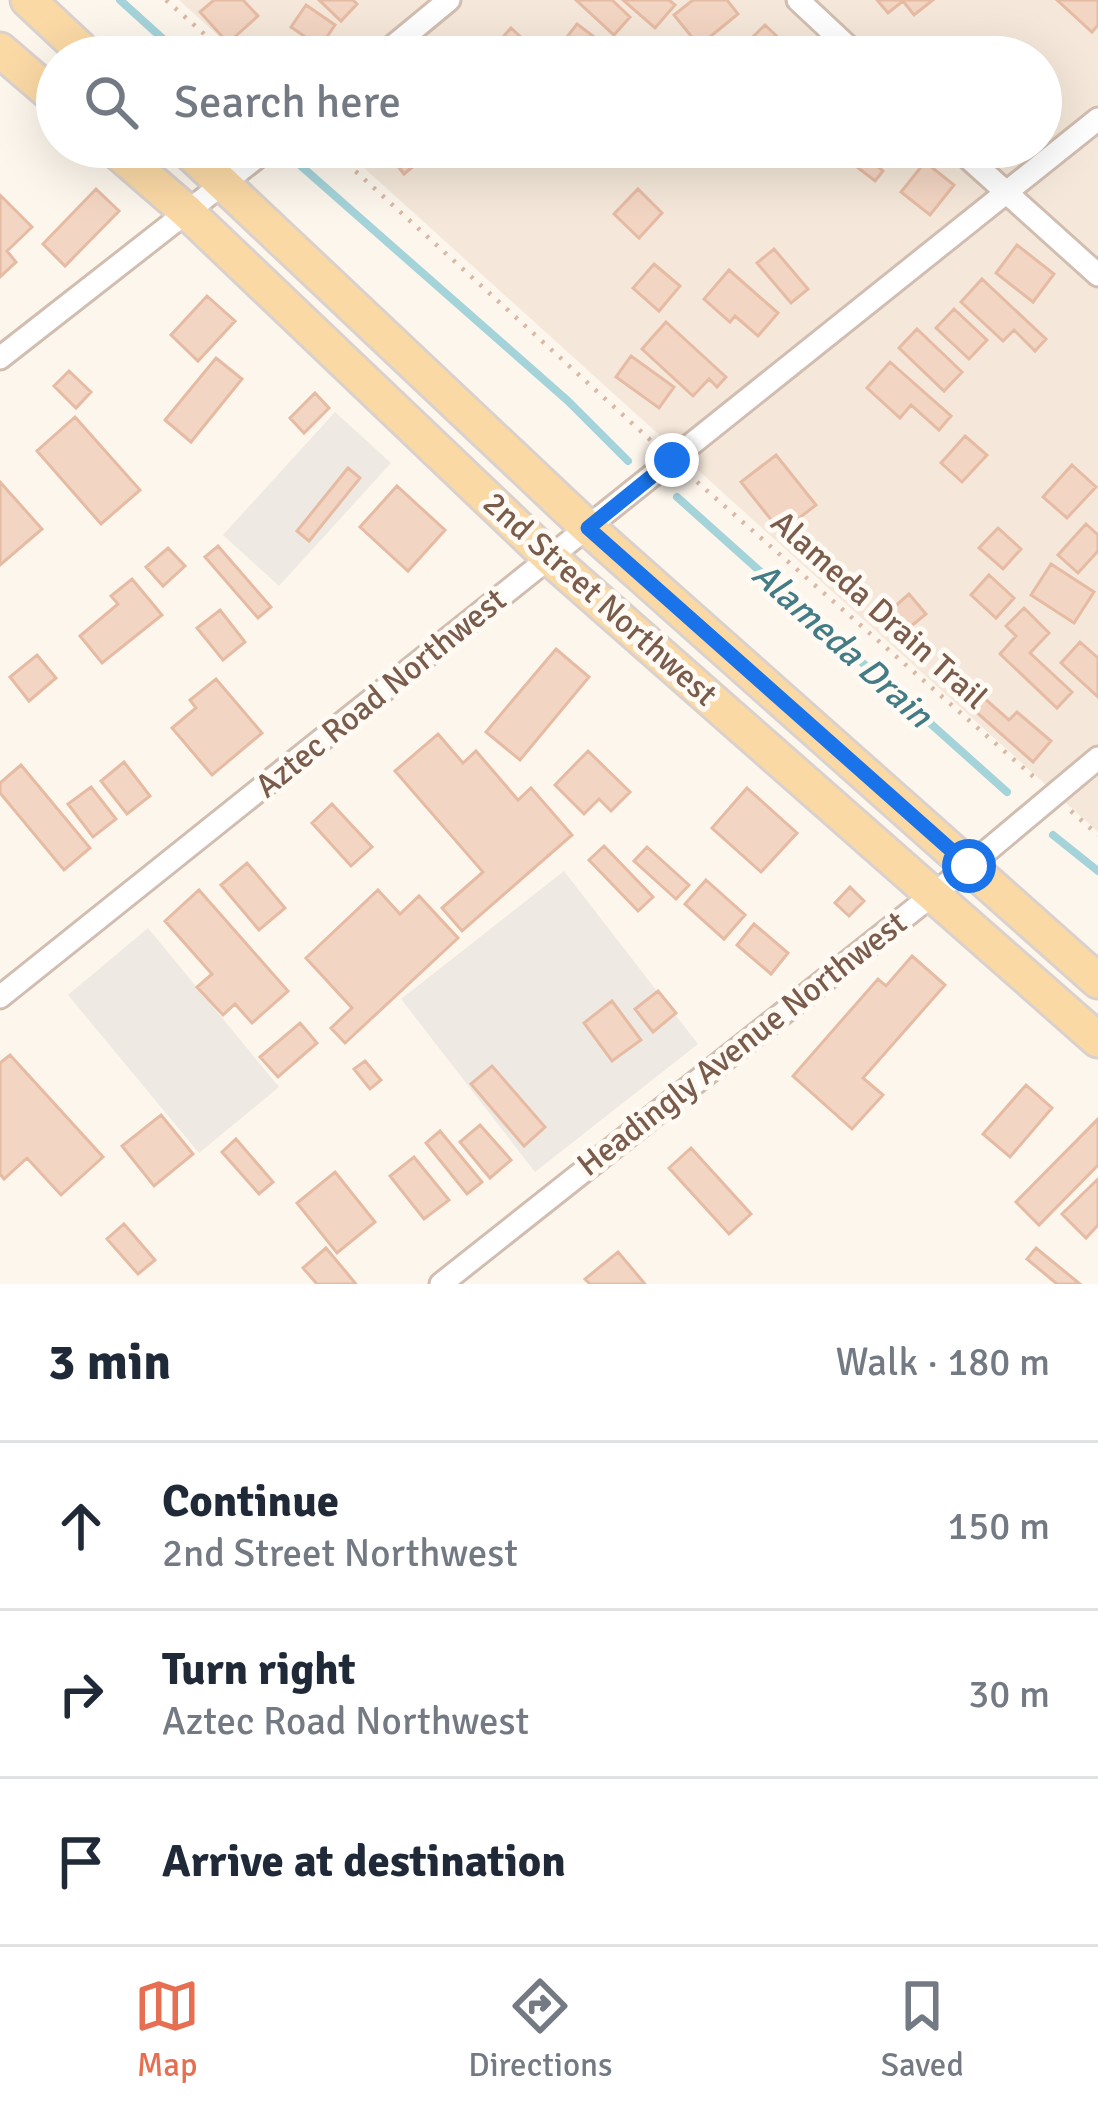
<!DOCTYPE html>
<meta charset="utf-8">
<style>
body{margin:0;font-family:Signika,sans-serif;background:#f6f6f7;color:#1f2937}
.stop{position:absolute;width:36px;height:36px;margin:-27px;border:9px solid #1a73e8;border-radius:50%;background:#fff}
.stop.end{background:#1a73e8;border-color:#fff;box-shadow:0 3px 12px #0008}
.list{margin:0;padding:0;list-style:none}
h2{display:flex;justify-content:space-between;align-items:center;height:156px;margin:0;padding:0 48px;font-size:51px}
h2 small{font-size:39px;font-weight:400;color:#747a83}
.list li{display:grid;grid-template-columns:78px 1fr auto;gap:36px;align-items:center;box-sizing:border-box;height:168px;padding:0 48px;border-top:3px solid #e0e1e3}
.list b{display:block;font-size:45px;white-space:nowrap}
.list p{margin:0;font-size:39px;white-space:nowrap;color:#747a83}
.list em{font-size:39px;font-style:normal;color:#747a83}
.icon{flex:none;width:66px;height:66px;fill:none;stroke:currentColor;stroke-width:2;stroke-linecap:round;stroke-linejoin:round}
.map{position:relative;flex:none;width:1098px;height:1284px;overflow:hidden}
.search{position:absolute;background:#fff;box-shadow:0 12px 48px #0002;left:36px;right:36px;top:36px;height:132px;display:flex;align-items:center;gap:30px;box-sizing:border-box;padding:0 42px;border-radius:66px;color:#747a83;font-size:45px}
.sheet{height:660px;background:#fff}
nav{display:flex;justify-content:space-around;align-items:center;box-sizing:border-box;height:168px;border-top:3px solid #e0e1e3;background:#fff;font-size:33px;color:#747a83}
nav a{display:grid;justify-items:center;gap:6px}
nav .on{color:#e76f51}
.map>svg:first-child{display:block}
.residential{fill:#f5e8da}
.industrial{fill:#efe9e4}
.lines{fill:none;stroke-linecap:round;stroke-linejoin:round}
.stream{stroke:#a5d3da;stroke-width:8}
.building{fill:#f3d5c3;stroke:#e6bba3;stroke-width:3}
.minor-casing{stroke:#d1beb0;stroke-width:27}
.primary-casing{stroke:#dad1cd;stroke-width:39}
.path{stroke:#d9b8a5;stroke-width:4.5;stroke-dasharray:3 9;stroke-linecap:butt}
.minor{stroke:#fff;stroke-width:21}
.primary{stroke:#fbd9a5;stroke-width:33}
.route{stroke:#1a73e8;stroke-width:15}
.labels{text-anchor:middle;dominant-baseline:central;stroke-width:10;stroke-linejoin:round;paint-order:stroke}
.street-label{font-size:33px;fill:#7a5c4d;stroke:#fffaf3}
.water-label{font-size:36px;font-style:italic;fill:#437c86;stroke:#fffaf3}
</style>
<div class="map">
<svg width="1098" height="1284" viewBox="0 0 1098 1284">
<rect width="100%" height="100%" fill="#fdf6ec"/>
<!-- residential -->
<path class="residential" d="M179,0h919v832l-757,-685h700v-90h-799z"/>
<!-- industrial -->
<path class="industrial" d="M335,412l56,51 -112,123 -56,-51z
M564,871l134,173 -163,128 -134,-173z
M148,928l131,159 -80,66 -131,-158z"/>
<g class="lines">
<!-- stream -->
<path class="stream" d="M120,0l63,57
M301,166l267,235 60,60
M677,497l330,295
M1053,835l45,36"/>
</g>
<!-- building -->
<path class="building" d="M214,0h29l15,16 -30,27 -28,-31z
M319,0h34l4,4 -16,17z
M576,0h36l18,17 -16,18z
M623,0h46l6,5 -20,23z
M693,0h34l11,14 -39,32 -25,-31z
M877,0h56l-19,15 -11,-14 -15,12z
M1057,0h41v25l-6,7z
M306,5l29,20 -15,22 -29,-20z
M577,24l32,24 -6,9h-21l-19,-15z
M765,25l21,20 -12,12h-42z
M511,28l24,22 -7,7h-24l-10,-10z
M383,147h38l6,8 -23,19z
M858,147h32l-14,18 7,6 -8,10 -27,-21z
M925,162l29,23 -24,30 -29,-23z
M96,189l23,22 -54,55 -22,-22z
M638,189l24,24 -23,25 -25,-24z
M0,195l32,32 -25,24 9,11 -16,15z
M1017,245l37,29 -21,28 -37,-29z
M774,249l34,40 -17,14 -34,-40z
M654,264l26,22 -21,25 -26,-23z
M729,270l49,43 -20,23 -23,-20 -5,6 -26,-23z
M982,279l64,60 -11,12 -21,-21 -11,11 -42,-39z
M207,296l28,25 -37,40 -27,-26z
M954,309l33,31 -18,19 -33,-31z
M666,322l60,55 -9,10 -8,-8 -16,17 -51,-47z
M917,329l45,43 -18,19 -45,-43z
M631,356l43,31 -15,21 -43,-31z
M216,358l26,21 -51,63 -26,-22z
M890,362l61,54 -12,14 -28,-25 -11,13 -33,-30z
M69,371l22,21 -15,16 -22,-22z
M315,393l14,15 -25,25 -14,-15z
M75,417l65,73 -39,34 -64,-73z
M965,436l22,19 -25,27 -21,-19z
M776,455l40,50 -35,27 -40,-50z
M1072,465l24,22 -29,31 -24,-21z
M348,468l12,10 -51,63 -12,-10z
M0,482l42,47 -42,36z
M397,486l48,44 -37,41 -48,-44z
M1086,524l12,11v16l-20,22 -20,-18z
M998,528l23,21 -18,20 -24,-21z
M218,546l53,61 -13,11 -53,-61z
M168,548l17,18 -22,20 -17,-19z
M1051,564l43,28 -20,31 -43,-28z
M989,575l25,23 -18,20 -25,-23z
M132,579l30,36 -60,48 -22,-27 38,-32 -7,-8z
M909,594l17,20 -32,26 -16,-19z
M1024,608l25,25 -19,20 42,39 -15,16 -57,-54 16,-18 -10,-10z
M220,610l25,32 -22,18 -26,-32z
M1080,642l18,16v39l-37,-34z
M556,649l33,28 -69,83 -34,-28z
M37,655l19,23 -27,23 -19,-24z
M216,679l46,54 -50,42 -40,-47 24,-20 -6,-8z
M968,684l41,36 8,-8 34,29 -18,21 -75,-66z
M438,734l25,29 13,-12 42,49 13,-12 41,47 -110,96 -20,-23 41,-36 -88,-101z
M588,751l42,41 -19,19 -12,-12 -15,15 -29,-29z
M124,762l26,34 -23,18 -26,-33z
M21,765l69,83 -26,22 -64,-77v-10z
M91,787l25,32 -23,18 -25,-33z
M747,788l50,45 -36,39 -49,-44z
M332,804l40,43 -21,19 -39,-43z
M604,846l49,51 -15,14 -49,-51z
M647,847l42,38 -13,14 -42,-38z
M247,863l38,45 -26,22 -38,-45z
M706,880l39,35 -21,24 -39,-35z
M850,887l14,14 -15,15 -14,-13z
M199,890l89,101 -36,32 -17,-19 -12,11 -26,-28 15,-13 -47,-53z
M378,890l22,24 19,-18 39,42 -113,105 -14,-15 21,-20 -46,-50z
M754,924l34,29 -17,21 -34,-29z
M912,956l33,29 -82,93 20,17 -31,34 -59,-53 85,-97 8,7z
M658,991l18,22 -23,19 -18,-23z
M612,1001l29,39 -29,21 -28,-38z
M300,1023l17,20 -39,34 -18,-20z
M10,1055l93,102 -42,38 -34,-37 -23,21 -4,-5v-111z
M365,1061l16,19 -11,9 -16,-20z
M492,1066l53,61 -21,19 -53,-62z
M1026,1085l26,23 -42,49 -27,-23z
M161,1115l32,39 -39,32 -32,-40z
M1098,1119v46l-59,60 -23,-23z
M480,1125l31,35 -21,18 -30,-36z
M440,1131l42,51 -15,12 -41,-51z
M236,1139l37,43 -14,12 -37,-42z
M691,1148l60,66 -22,20 -60,-66z
M414,1157l35,43 -25,19 -34,-43z
M335,1172l40,50 -38,31 -40,-50z
M1098,1179v46l-12,13 -24,-24z
M124,1224l31,36 -17,14 -31,-35z
M326,1248l30,36h-39l-14,-16z
M1036,1248l44,36h-23l-30,-25z
M618,1252l27,32h-55l-5,-5z"/>
<g class="lines">
<defs>
<path id="minor" d="M798,0l61,57
M380,57l69,-57
M956,147l142,128
M0,358l270,-211
M0,997l1098,-878
M441,1284l528,-418 129,-108"/>
<path id="primary" d="M28,0l61,57
M0,50l57,49
M112,147l74,64 364,347 548,482
M184,147l404,381 510,453"/>
</defs>
<!-- minor casing -->
<use href="#minor" class="minor-casing"/>
<!-- primary casing -->
<use href="#primary" class="primary-casing"/>
<!-- path -->
<path class="path" d="M166,0l64,57
M329,147l328,299
M688,474l348,305
M1071,811l27,24"/>
<!-- minor -->
<use href="#minor" class="minor"/>
<!-- primary -->
<use href="#primary" class="primary"/>
</g>
<g class="lines">
<!-- route -->
<path class="route" d="M672,460l-84,68 381,338"/>
</g>
<g class="labels">
<!-- street labels -->
<g class="street-label">
<text transform="translate(600 599) rotate(42)">2nd Street Northwest</text>
<text transform="translate(879 610) rotate(42)">Alameda Drain Trail</text>
<text transform="translate(381 693) rotate(-39)">Aztec Road Northwest</text>
<text transform="translate(742 1044) rotate(-38)">Headingly Avenue Northwest</text>
</g>
<!-- water labels -->
<g class="water-label">
<text transform="translate(842 645) rotate(42)">Alameda Drain</text>
</g>
</g>
</svg>
<div class="stop" style="left:969px;top:866px"></div>
<div class="stop end" style="left:672px;top:460px"></div>
<div class="search"><svg class="icon" aria-label="search" viewBox="0 0 24 24"><circle cx="10" cy="10" r="6"/><path d="M15 15l6 6"/></svg>Search here</div>
</div>
<section class="sheet">
<h2>3 min<small>Walk · 180 m</small></h2>
<ul class="list">
<li><svg class="icon" aria-label="ahead" viewBox="0 0 24 24"><path d="M12 20V5M6 11l6-6 6 6"/></svg><div><b>Continue</b><p>2nd Street Northwest</p></div><em>150 m</em></li>
<li><svg class="icon" aria-label="right" viewBox="0 0 24 24"><path d="M7 20v-9h11M14 6l5 5-5 5"/></svg><div><b>Turn right</b><p>Aztec Road Northwest</p></div><em>30 m</em></li>
<li><svg class="icon" aria-label="arrive" viewBox="0 0 24 24"><path d="M6 21V4h12l-3 4 3 4H6"/></svg><div><b>Arrive at destination</b></div></li>
</ul>
</section>
<nav>
<a class="on"><svg class="icon" aria-label="map" viewBox="0 0 24 24"><path d="M3 6l6-2 6 2 6-2v14l-6 2-6-2-6 2zM9 4v14M15 6v14"/></svg>Map</a>
<a><svg class="icon" aria-label="directions" viewBox="0 0 24 24"><path d="M12 3l9 9-9 9-9-9zM9 14v-3h6M13 9l2 2-2 2"/></svg>Directions</a>
<a><svg class="icon" aria-label="saved" viewBox="0 0 24 24"><path d="M7 4h10v16l-5-4-5 4z"/></svg>Saved</a>
</nav>
